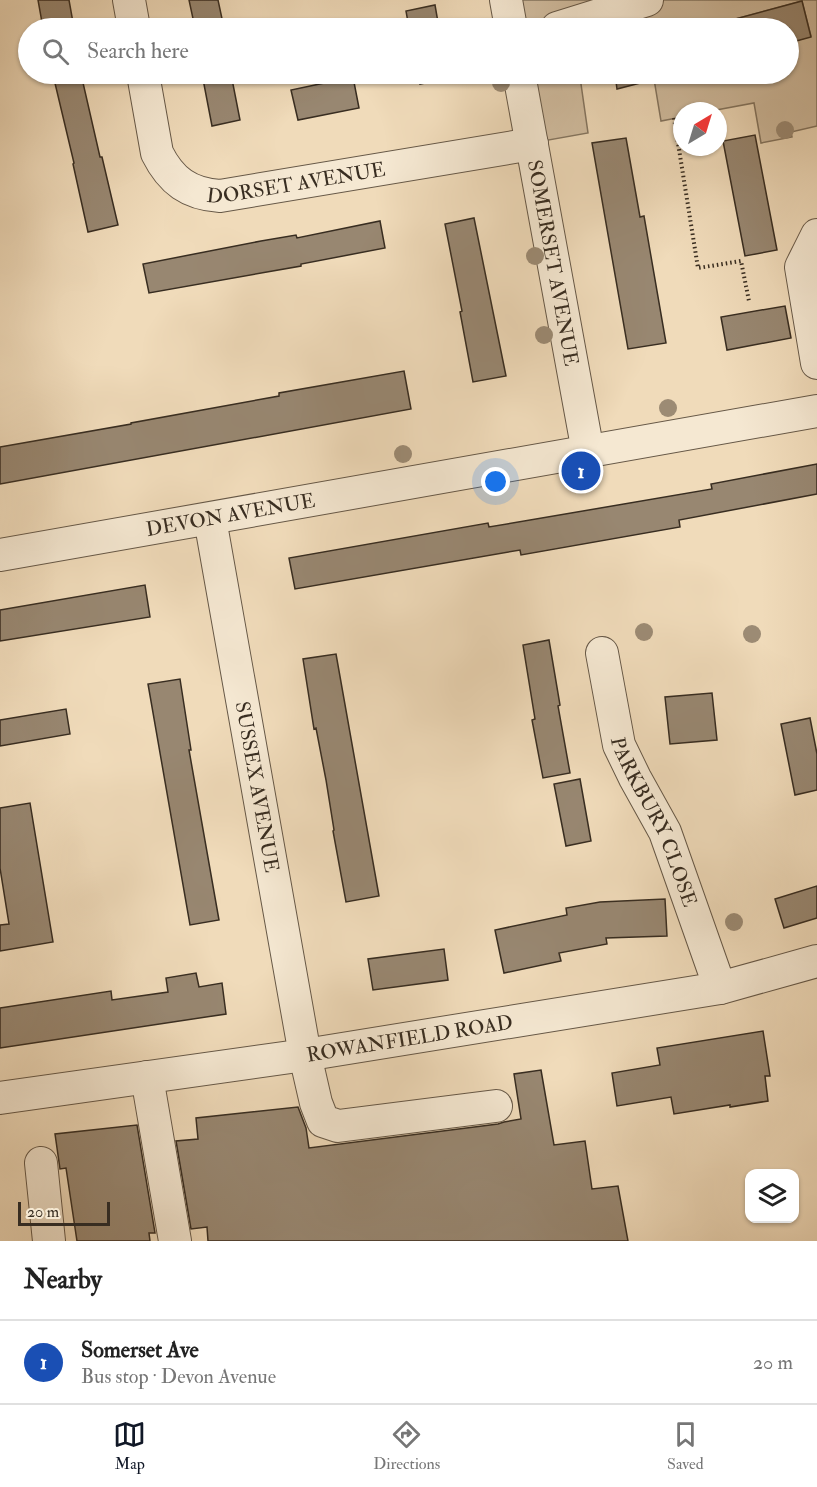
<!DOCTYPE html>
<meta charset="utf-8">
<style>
body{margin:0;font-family:"IM FELL Double Pica",serif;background:#f2f2f2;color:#222}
.controls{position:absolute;right:18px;bottom:18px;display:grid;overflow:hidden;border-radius:12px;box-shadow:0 2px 4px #0004}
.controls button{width:54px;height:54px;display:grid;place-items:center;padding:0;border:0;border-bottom:2px solid #e0e0e0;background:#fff;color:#222;font:30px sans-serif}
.compass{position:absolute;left:673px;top:102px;width:54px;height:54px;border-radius:50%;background:#fff;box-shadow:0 2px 4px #0004;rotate:38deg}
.scale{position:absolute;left:18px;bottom:15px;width:92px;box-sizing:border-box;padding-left:6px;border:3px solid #382d21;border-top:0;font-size:16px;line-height:21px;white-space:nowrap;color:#382d21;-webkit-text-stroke:4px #f5e8d2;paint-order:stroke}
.you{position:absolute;left:496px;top:482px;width:21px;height:21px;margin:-15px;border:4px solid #fff;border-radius:50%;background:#1a73e8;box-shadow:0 0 0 9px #1a73e833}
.badge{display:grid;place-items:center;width:39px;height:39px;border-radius:50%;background:#111827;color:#fff;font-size:20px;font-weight:700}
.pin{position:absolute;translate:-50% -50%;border:3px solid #fff;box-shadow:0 2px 6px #0006}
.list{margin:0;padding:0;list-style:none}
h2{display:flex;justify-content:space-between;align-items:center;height:78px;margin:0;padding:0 24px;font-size:26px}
h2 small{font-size:20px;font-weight:400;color:#767676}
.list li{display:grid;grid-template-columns:39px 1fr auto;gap:18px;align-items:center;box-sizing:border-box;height:84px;padding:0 24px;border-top:2px solid #e0e0e0}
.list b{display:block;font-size:22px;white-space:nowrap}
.list p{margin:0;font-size:20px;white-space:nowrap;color:#767676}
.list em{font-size:20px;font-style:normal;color:#767676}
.icon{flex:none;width:33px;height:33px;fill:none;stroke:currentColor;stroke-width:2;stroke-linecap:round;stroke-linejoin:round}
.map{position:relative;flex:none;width:817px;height:1241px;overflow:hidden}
.search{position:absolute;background:#fff;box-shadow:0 2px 4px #0004;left:18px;right:18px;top:18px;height:66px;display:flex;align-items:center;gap:15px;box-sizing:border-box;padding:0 21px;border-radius:33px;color:#767676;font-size:22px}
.sheet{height:162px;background:#fff}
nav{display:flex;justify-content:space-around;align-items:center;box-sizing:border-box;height:84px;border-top:2px solid #e0e0e0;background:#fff;font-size:16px;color:#767676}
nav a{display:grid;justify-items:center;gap:3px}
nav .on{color:#111827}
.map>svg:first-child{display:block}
.green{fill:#d1bda0;stroke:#847560;stroke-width:1.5}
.building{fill:#988771;stroke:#382d21;stroke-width:1.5}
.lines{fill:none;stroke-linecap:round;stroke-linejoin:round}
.minor-casing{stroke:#665847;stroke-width:34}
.path{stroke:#382d21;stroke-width:4;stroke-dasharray:1.5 3;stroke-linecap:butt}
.minor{stroke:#f5e8d2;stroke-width:32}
.tree{fill:#9c8b74}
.labels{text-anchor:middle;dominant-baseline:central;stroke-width:4.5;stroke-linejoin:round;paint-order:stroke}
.street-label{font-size:20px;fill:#382d21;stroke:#f5e8d2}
</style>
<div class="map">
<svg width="817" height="1241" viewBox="0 0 817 1241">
<rect width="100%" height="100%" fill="#f0dbba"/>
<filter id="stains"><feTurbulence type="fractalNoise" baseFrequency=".00333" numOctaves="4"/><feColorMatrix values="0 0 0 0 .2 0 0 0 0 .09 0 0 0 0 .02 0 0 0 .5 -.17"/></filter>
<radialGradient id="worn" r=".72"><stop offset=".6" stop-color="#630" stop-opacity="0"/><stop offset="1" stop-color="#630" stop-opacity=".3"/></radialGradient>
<!-- green -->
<path class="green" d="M506,0h311v126l-26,6 1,5 -31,6 -7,-40 -43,8h-29v6l-21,4 -7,-42 21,-5h113l1,-31 22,-7 -9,-35 -100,27h-191z
M519,74h74l-13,3 8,56 -56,10z"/>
<!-- building -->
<path class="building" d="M38,0h31l5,28h-31z
M189,0h29l6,28h-29z
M802,1l9,36 -22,6v-15h-87z
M435,5l4,23h-30l-3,-17z
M78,74h3l19,83h2l16,68 -30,7 -15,-68 1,-1 -20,-84z
M202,74h29l9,46 -28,6z
M418,74h30l1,4 -29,6z
M615,74h60l-58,15z
M353,77l6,31 -61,12 -7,-30z
M755,135l22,115 -32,6 -22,-115z
M626,138l14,79 4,-1 22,127 -38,6 -36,-206z
M474,218l32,158 -33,6 -13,-70 2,-1 -17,-87z
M380,221l5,27 -84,16v2l-152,27 -6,-29 118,-23 35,-6 1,3z
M785,306l6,32 -64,12 -6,-33z
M404,371l7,38 -411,75v-37l131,-23v-1l148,-27v-3z
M817,464v30l-138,26 1,7 -159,28 -1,-5 -225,39 -6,-31 199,-35 1,4 223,-38 -1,-5z
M145,585l5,32 -150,24v-31z
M549,640l11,65 -2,1 12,67 -27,5 -11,-58 3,-1 -12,-74z
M336,654l43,242 -33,6 -13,-71 1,-1 -8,-50 -10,-52 -2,1 -11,-70z
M180,679l11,71h-2l30,170 -29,5 -42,-241z
M712,693l5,47 -47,4 -5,-47z
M66,709l4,25 -70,12v-26z
M810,718l7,36v36l-22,5 -14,-71z
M580,779l11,62 -25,5 -12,-62z
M30,803l23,139 -53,9v-26l9,-1 -9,-56v-60z
M817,886v32l-33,10 -9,-29z
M665,899l2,37 -61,2 1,6 -48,9 2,8 -57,12 -9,-43 72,-15 -1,-7 34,-6z
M444,949l4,31 -75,10 -5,-31z
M196,973l3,14 23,-4 4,31 -226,34v-40l111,-17 1,9 56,-8 -2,-14z
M763,1031l7,45h-5l3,25 -38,6v-2l-56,9 -3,-17 -54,9 -5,-33 48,-8 -3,-17z
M541,1070l13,75 31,-4 7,48 26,-3 10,55h-420l-1,-14 -16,2 -15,-88 22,-2 -2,-21 102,-11 8,21 3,20 189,-24 6,-2 17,-3 -7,-45z
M137,1125l18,108h-6l1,8h-73l-11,-73 -6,1 -5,-35z"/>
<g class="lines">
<defs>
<g id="minor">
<path d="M129,0l5,28"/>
<path d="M506,0l5,28"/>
<path d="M557,28l90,-28"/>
<path id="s1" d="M143,74l14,79c14,28 32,41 63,43l312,-52"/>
<path id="s2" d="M519,74l69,378"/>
<path d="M817,235l-16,32 16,96"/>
<path id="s3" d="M210,519l95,536 11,48 7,18 15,5 158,-20"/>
<path id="s4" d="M0,555l817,-144"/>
<path id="s5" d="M602,653l17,92 16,33 30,54 55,156"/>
<path d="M147,1077l28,164"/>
<path id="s6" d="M0,1098l305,-43 415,-67 97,-27"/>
<path d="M41,1163l8,78"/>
</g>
</defs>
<!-- minor casing -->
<use href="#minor" class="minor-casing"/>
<!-- path -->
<path class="path" d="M674,118l24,150 43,-7 8,40"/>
<!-- minor -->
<use href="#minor" class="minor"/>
</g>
<!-- trees -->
<g class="tree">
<circle cx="501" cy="83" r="9"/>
<circle cx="785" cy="130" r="9"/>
<circle cx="535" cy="256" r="9"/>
<circle cx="544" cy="335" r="9"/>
<circle cx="668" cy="408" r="9"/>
<circle cx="403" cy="454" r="9"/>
<circle cx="644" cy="632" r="9"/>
<circle cx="752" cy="634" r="9"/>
<circle cx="734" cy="922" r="9"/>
</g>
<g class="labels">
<!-- street labels -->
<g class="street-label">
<text stroke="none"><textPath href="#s1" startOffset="238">DORSET AVENUE</textPath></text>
<text stroke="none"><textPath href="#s2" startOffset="192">SOMERSET AVENUE</textPath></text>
<text stroke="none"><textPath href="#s4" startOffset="234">DEVON AVENUE</textPath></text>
<text stroke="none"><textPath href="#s3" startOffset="272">SUSSEX AVENUE</textPath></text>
<text stroke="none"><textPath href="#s5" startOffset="178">PARKBURY CLOSE</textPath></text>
<text stroke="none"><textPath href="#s6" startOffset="414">ROWANFIELD ROAD</textPath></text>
</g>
</g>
<rect width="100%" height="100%" filter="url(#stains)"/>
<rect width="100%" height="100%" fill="url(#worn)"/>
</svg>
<div class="controls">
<button><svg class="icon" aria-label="layers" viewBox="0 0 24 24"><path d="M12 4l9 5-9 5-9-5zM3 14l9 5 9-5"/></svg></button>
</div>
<svg class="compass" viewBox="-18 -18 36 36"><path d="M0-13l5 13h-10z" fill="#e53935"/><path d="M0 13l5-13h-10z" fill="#767676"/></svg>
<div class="scale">20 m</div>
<div class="you"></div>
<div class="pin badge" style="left:581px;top:471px;background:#1a4fb4">1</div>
<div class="search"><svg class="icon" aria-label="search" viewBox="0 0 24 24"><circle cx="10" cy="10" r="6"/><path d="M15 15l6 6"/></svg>Search here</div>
</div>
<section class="sheet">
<h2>Nearby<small></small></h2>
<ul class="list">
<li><span class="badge" style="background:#1a4fb4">1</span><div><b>Somerset Ave</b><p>Bus stop · Devon Avenue</p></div><em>20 m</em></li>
</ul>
</section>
<nav>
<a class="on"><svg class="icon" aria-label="map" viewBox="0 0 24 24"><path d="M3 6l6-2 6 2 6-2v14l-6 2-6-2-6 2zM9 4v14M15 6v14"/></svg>Map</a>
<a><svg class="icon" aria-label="directions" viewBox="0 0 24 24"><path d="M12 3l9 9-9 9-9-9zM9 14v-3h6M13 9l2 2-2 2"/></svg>Directions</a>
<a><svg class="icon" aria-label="saved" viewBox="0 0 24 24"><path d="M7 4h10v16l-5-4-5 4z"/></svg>Saved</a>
</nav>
